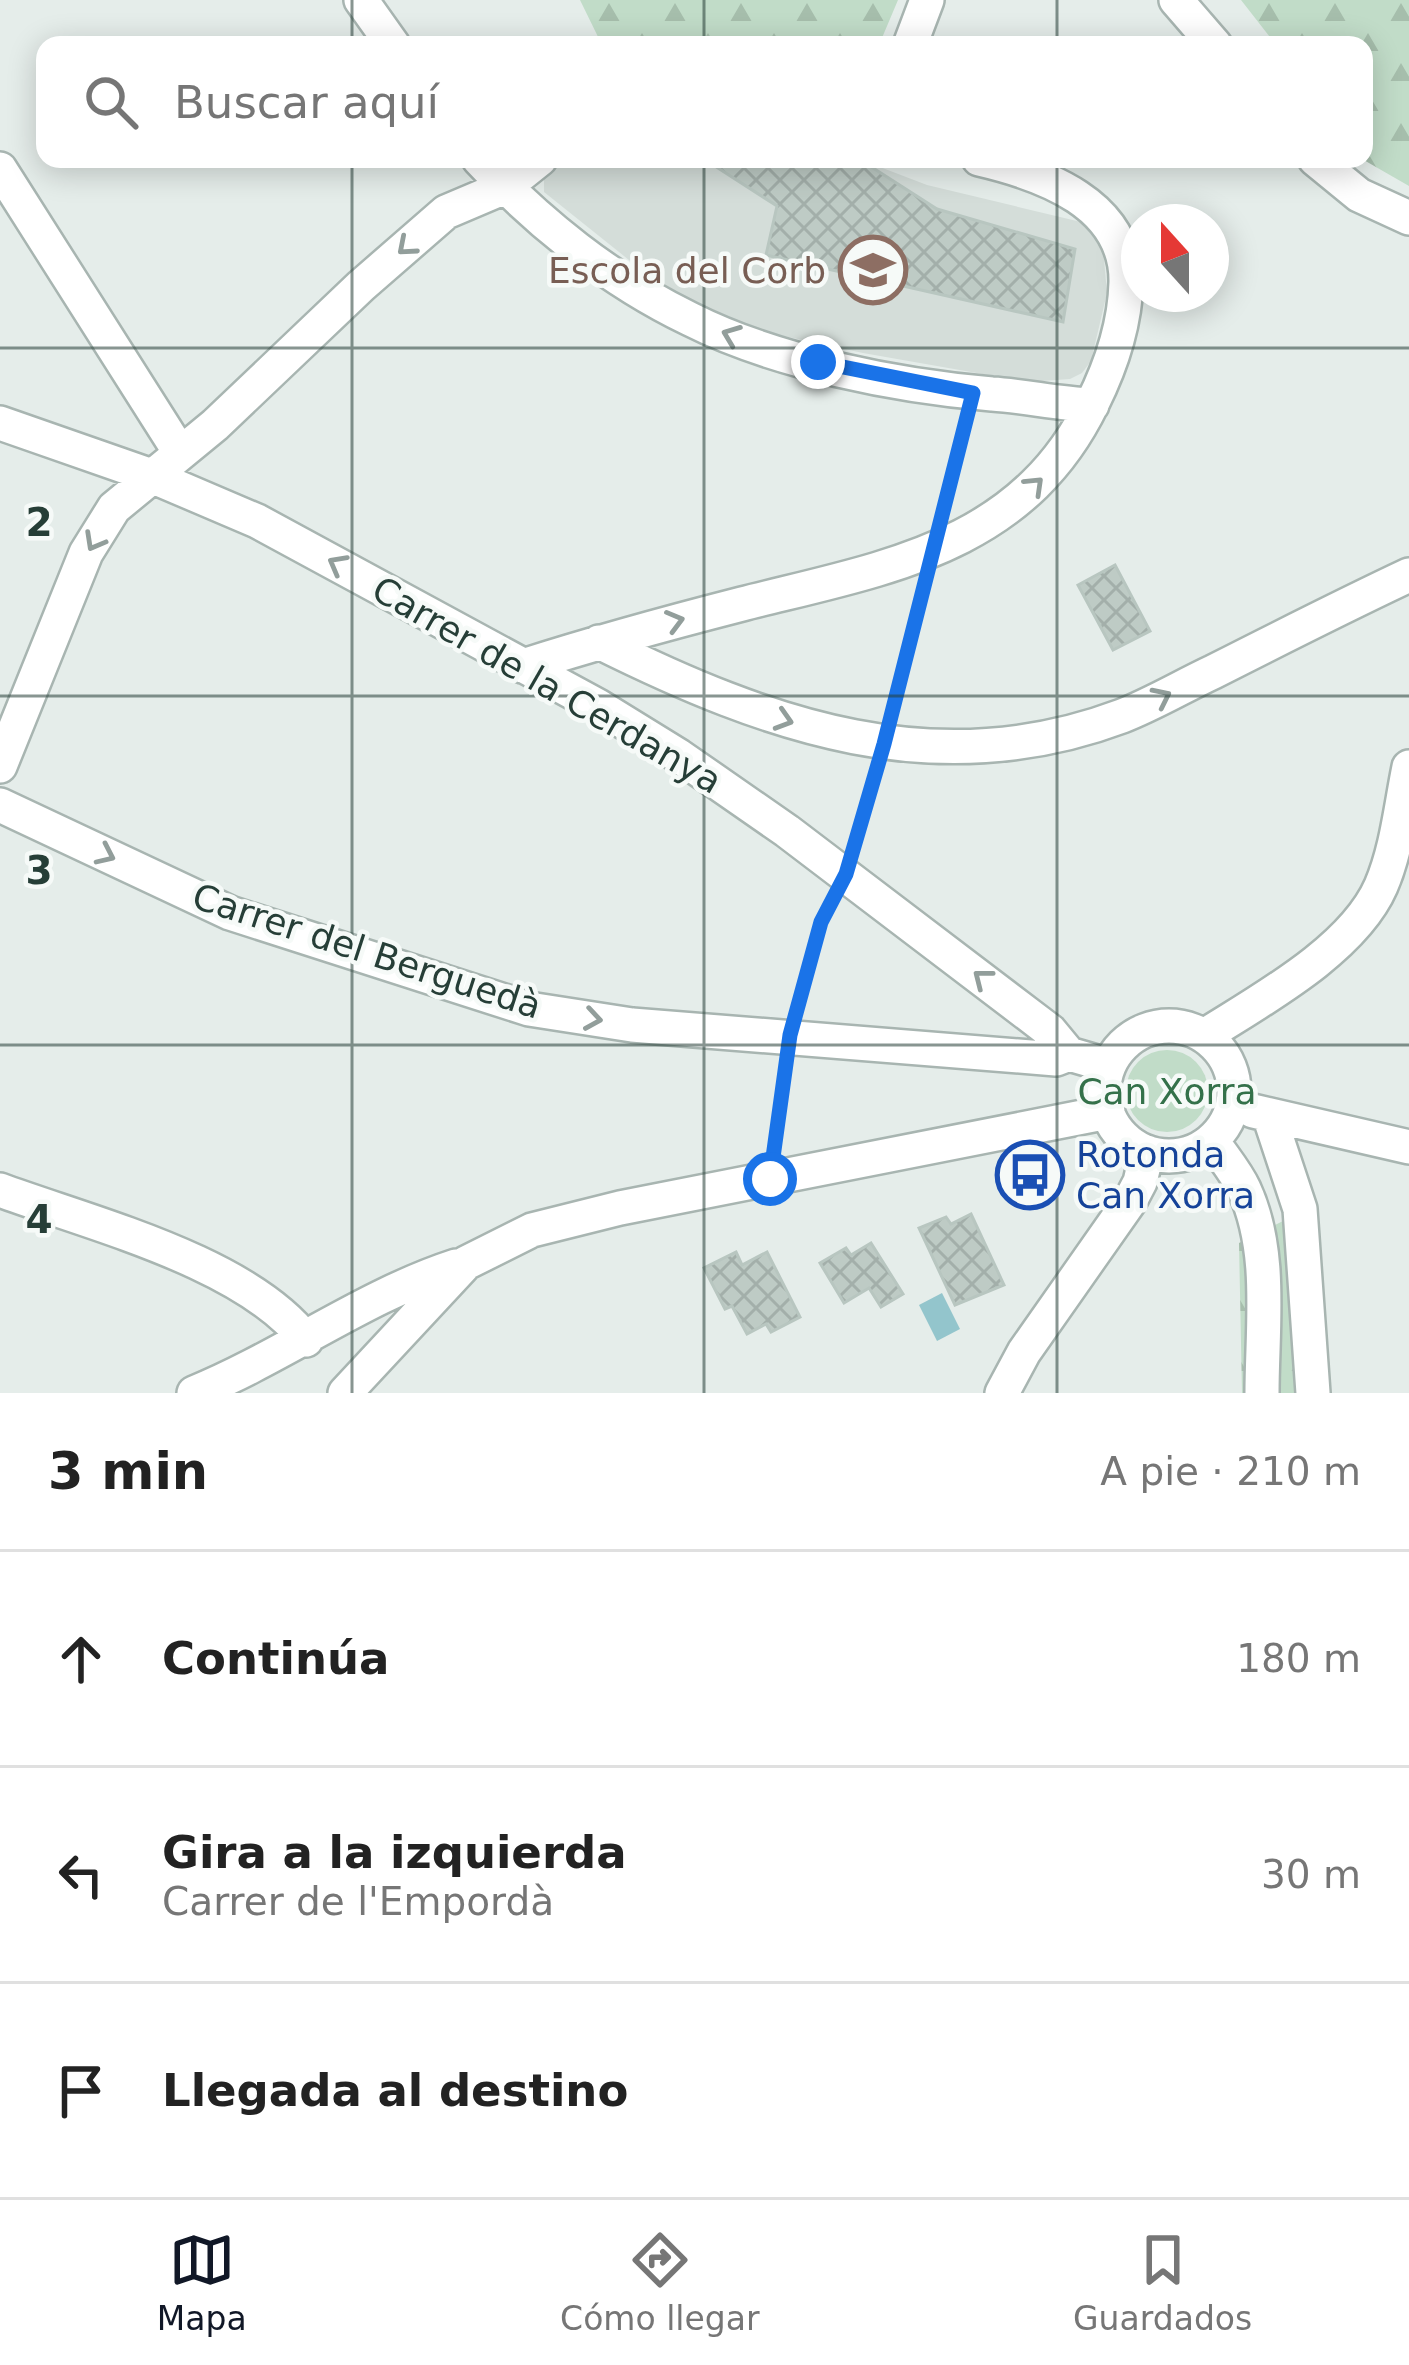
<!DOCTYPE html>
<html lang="es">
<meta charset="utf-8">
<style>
body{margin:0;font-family:"DejaVu Sans",sans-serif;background:#f2f2f2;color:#222}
.compass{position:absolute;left:1121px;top:204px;width:108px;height:108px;border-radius:50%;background:#fff;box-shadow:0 6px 30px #0003;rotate:339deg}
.stop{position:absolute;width:36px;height:36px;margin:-27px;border:9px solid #1a73e8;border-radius:50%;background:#fff}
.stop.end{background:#1a73e8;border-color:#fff;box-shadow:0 3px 12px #0008}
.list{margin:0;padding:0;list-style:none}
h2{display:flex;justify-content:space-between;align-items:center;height:156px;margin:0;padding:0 48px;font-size:51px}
h2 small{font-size:39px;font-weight:400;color:#767676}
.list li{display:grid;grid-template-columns:78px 1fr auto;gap:36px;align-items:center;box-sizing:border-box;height:216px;padding:0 48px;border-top:3px solid #e0e0e0}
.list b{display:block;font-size:45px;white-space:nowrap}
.list p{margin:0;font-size:39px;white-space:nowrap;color:#767676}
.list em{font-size:39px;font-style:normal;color:#767676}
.icon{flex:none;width:66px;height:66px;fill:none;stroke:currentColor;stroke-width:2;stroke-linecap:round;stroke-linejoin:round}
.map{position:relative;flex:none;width:1409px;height:1393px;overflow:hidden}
.search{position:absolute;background:#fff;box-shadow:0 6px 30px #0003;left:36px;right:36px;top:36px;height:132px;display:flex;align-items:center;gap:30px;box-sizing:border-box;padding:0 42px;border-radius:24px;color:#767676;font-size:45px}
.sheet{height:804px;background:#fff}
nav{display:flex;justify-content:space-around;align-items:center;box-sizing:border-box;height:168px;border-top:3px solid #e0e0e0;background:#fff;font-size:33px;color:#767676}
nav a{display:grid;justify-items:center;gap:6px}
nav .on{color:#111827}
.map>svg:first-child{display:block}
.built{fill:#d4ddd9}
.forest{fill:url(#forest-firs)}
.garden{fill:#c1dcc8}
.water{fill:#93c5cc}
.building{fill:url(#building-cross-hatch);stroke:#b8c6c0;stroke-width:3}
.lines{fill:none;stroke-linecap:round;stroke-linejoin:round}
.minor-casing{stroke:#a8b5b1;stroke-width:38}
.path{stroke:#89aea1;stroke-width:6;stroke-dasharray:6 9;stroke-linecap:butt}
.minor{stroke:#fff;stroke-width:33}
.oneway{stroke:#929e9b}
.route{stroke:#1a73e8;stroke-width:15}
.grid{fill:none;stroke:#263e37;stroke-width:3;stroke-opacity:0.55}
.labels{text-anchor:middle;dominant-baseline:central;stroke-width:9;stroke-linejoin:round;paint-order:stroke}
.education-label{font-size:36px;fill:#785e54;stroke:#f6faf8;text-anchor:end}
.street-label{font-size:36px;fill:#263e37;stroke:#f6faf8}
.park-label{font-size:36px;fill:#34714a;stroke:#f6faf8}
.transit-label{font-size:36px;fill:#164399;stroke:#f6faf8;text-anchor:start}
.grid-label{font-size:39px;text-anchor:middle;font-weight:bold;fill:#263e37;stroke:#f6faf8;stroke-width:9;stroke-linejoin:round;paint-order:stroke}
</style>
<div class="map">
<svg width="1409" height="1393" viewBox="0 0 1409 1393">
<defs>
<pattern id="forest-firs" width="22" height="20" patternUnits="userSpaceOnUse" patternTransform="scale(3)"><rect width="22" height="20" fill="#c1dcc8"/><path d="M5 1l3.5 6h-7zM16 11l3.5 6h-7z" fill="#a6beac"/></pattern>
<pattern id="building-cross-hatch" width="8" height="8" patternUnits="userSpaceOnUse" patternTransform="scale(3)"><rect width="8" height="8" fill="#becbc5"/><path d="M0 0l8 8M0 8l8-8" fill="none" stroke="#a3afaa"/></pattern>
</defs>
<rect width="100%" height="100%" fill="#e5edea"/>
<!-- built -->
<path class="built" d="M562,159h297l68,26 154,37 22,27 4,44 -16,68 -9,12 -12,6 -42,3 -165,-29 -84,-18 -44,-15 -55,-26 -41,-26 -95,-76v-18z"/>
<!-- forest -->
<path class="forest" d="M580,0h318l-19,45h-277z
M1241,0h168v186l-47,-27 2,-114h-88z
M1285,1220l10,173h-53l-3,-150z"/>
<!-- garden -->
<path class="garden" d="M1126 1091a41 41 0 1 1 82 0a41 41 0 1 1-82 0Z"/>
<!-- water -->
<path class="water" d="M942,1293l18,36 -23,12 -18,-36z"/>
<!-- building -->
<path class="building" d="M704,159h155l78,50 138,40 -12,73 -297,-67 11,-49z
M1115,565l35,66 -37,19 -35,-65z
M971,1214l33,71 -49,20 -36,-77 27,-11 5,7z
M871,1243l32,51 -22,13 -12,-19 -25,15 -24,-40 26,-15 5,7z
M736,1252l6,13 25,-13 33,65 -29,15 -5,-8 -19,10 -15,-28 -7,3 -21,-41z"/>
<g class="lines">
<defs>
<path id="minor" d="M361,0l32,45
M1176,0l39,45
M910,45l17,-45
M479,159c59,64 132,122 211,160 85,43 207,67 302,75 34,2 66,10 100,11
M1315,159l44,36 50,23
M0,169l179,282
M0,423l149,52 108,46 341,185 81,50 108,75 263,200 19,23 38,11
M599,642c169,84 337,144 523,74 31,-12 61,-30 91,-44 65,-33 130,-66 196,-97
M523,666c72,-23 145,-43 219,-62 142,-36 279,-55 350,-200 19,-38 33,-78 34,-122 1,-78 -82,-108 -147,-123
M0,766l86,-213 28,-45 101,-83 146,-139 85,-74 59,-25 35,-28
M0,805l230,108 299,96 103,16 424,34 13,-5
M1104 1091a65 65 0 1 1 130 0a65 65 0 1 1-130 0Z
M1204,1036c57,-36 149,-86 177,-150 16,-37 20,-80 28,-119
M1253,1111l156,36
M1269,1115l31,94 13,184
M1213,1142c10,15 23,30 31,47 29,62 18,138 18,204
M0,1190c92,34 246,72 306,150
M194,1393c90,-37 170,-97 262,-127
M345,1393l121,-130 66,-33 88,-22 488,-96
M1002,1393l22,-41 106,-151 10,-19 7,-30"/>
</defs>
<!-- minor casing -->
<use href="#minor" class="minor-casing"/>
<!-- path -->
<path class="path" d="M942,510l24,-92
M892,714l31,-127
M854,847l24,-80
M797,1010l24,-88 10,-19
M775,1146l11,-82"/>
<!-- minor -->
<use href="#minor" class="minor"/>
</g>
<!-- one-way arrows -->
<defs><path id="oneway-chevron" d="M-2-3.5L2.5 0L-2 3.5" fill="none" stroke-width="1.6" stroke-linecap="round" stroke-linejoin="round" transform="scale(3)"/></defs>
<g class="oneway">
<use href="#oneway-chevron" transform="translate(406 247) rotate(139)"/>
<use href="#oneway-chevron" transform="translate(731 335) rotate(-159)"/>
<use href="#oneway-chevron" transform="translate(1035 485) rotate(-44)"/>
<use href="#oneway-chevron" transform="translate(94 542) rotate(119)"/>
<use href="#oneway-chevron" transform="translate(337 564) rotate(-151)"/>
<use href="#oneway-chevron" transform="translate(675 621) rotate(-15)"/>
<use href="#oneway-chevron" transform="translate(1162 697) rotate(-26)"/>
<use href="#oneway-chevron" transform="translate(784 720) rotate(17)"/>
<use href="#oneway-chevron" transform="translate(106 855) rotate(25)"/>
<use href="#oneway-chevron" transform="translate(982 978) rotate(-142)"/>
<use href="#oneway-chevron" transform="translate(593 1019) rotate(9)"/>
</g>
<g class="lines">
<!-- route -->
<path class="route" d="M770,1179l20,-144 31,-113 25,-48 38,-130 89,-351 -155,-31"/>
</g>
<!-- grid -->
<path class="grid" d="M352,0v45M704,0v45M1057,0v45M352,159v1234M704,159v1234M1057,159v1234M0,348h1409M0,696h1409M0,1045h1409"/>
<!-- icons -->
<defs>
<symbol id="school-ring" viewBox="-11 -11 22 22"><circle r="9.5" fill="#f6faf8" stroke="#8d6e63" stroke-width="1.5"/><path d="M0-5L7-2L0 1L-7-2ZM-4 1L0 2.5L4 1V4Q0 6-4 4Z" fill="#8d6e63"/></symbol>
<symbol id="bus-ring" viewBox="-11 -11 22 22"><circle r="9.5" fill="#f6faf8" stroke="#1a4fb4" stroke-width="1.5"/><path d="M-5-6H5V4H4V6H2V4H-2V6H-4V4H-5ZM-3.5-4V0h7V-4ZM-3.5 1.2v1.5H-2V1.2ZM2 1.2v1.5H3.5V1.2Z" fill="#1a4fb4"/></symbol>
</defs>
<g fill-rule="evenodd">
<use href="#school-ring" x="835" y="232" width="76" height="76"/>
<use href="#bus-ring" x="992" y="1137" width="76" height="76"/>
</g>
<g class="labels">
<!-- education labels -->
<g class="education-label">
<text x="826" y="270">Escola del Corb</text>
</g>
<!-- street labels -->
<g class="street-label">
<text transform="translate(547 685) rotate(30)">Carrer de la Cerdanya</text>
<text transform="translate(367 951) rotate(18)">Carrer del Berguedà</text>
</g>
<!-- park labels -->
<g class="park-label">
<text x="1167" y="1091">Can Xorra</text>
</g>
<!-- transit labels -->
<g class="transit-label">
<text x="1076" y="1154">Rotonda<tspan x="1076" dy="41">Can Xorra</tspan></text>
</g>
</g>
<g class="grid-label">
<text x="39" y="536">2</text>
<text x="39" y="884">3</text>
<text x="39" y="1233">4</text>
</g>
</svg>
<svg class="compass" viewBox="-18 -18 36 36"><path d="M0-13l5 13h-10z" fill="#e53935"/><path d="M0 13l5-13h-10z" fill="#767676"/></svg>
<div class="stop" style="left:770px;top:1179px"></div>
<div class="stop end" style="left:818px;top:362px"></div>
<div class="search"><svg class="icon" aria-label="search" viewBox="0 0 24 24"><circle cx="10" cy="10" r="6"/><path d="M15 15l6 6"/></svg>Buscar aquí</div>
</div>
<section class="sheet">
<h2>3 min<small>A pie · 210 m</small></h2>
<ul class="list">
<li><svg class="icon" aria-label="ahead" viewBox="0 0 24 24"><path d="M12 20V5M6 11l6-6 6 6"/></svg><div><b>Continúa</b></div><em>180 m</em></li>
<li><svg class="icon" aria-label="left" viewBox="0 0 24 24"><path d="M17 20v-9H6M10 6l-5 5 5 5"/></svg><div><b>Gira a la izquierda</b><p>Carrer de l'Empordà</p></div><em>30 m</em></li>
<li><svg class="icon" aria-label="arrive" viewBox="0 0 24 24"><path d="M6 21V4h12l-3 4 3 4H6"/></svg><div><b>Llegada al destino</b></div></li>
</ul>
</section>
<nav>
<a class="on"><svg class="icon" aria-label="map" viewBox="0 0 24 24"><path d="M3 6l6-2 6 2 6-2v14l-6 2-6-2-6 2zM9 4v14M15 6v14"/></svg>Mapa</a>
<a><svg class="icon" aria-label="directions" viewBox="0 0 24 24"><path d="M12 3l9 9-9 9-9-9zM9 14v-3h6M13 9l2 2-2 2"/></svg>Cómo llegar</a>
<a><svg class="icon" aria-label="saved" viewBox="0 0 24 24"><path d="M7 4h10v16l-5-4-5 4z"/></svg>Guardados</a>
</nav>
